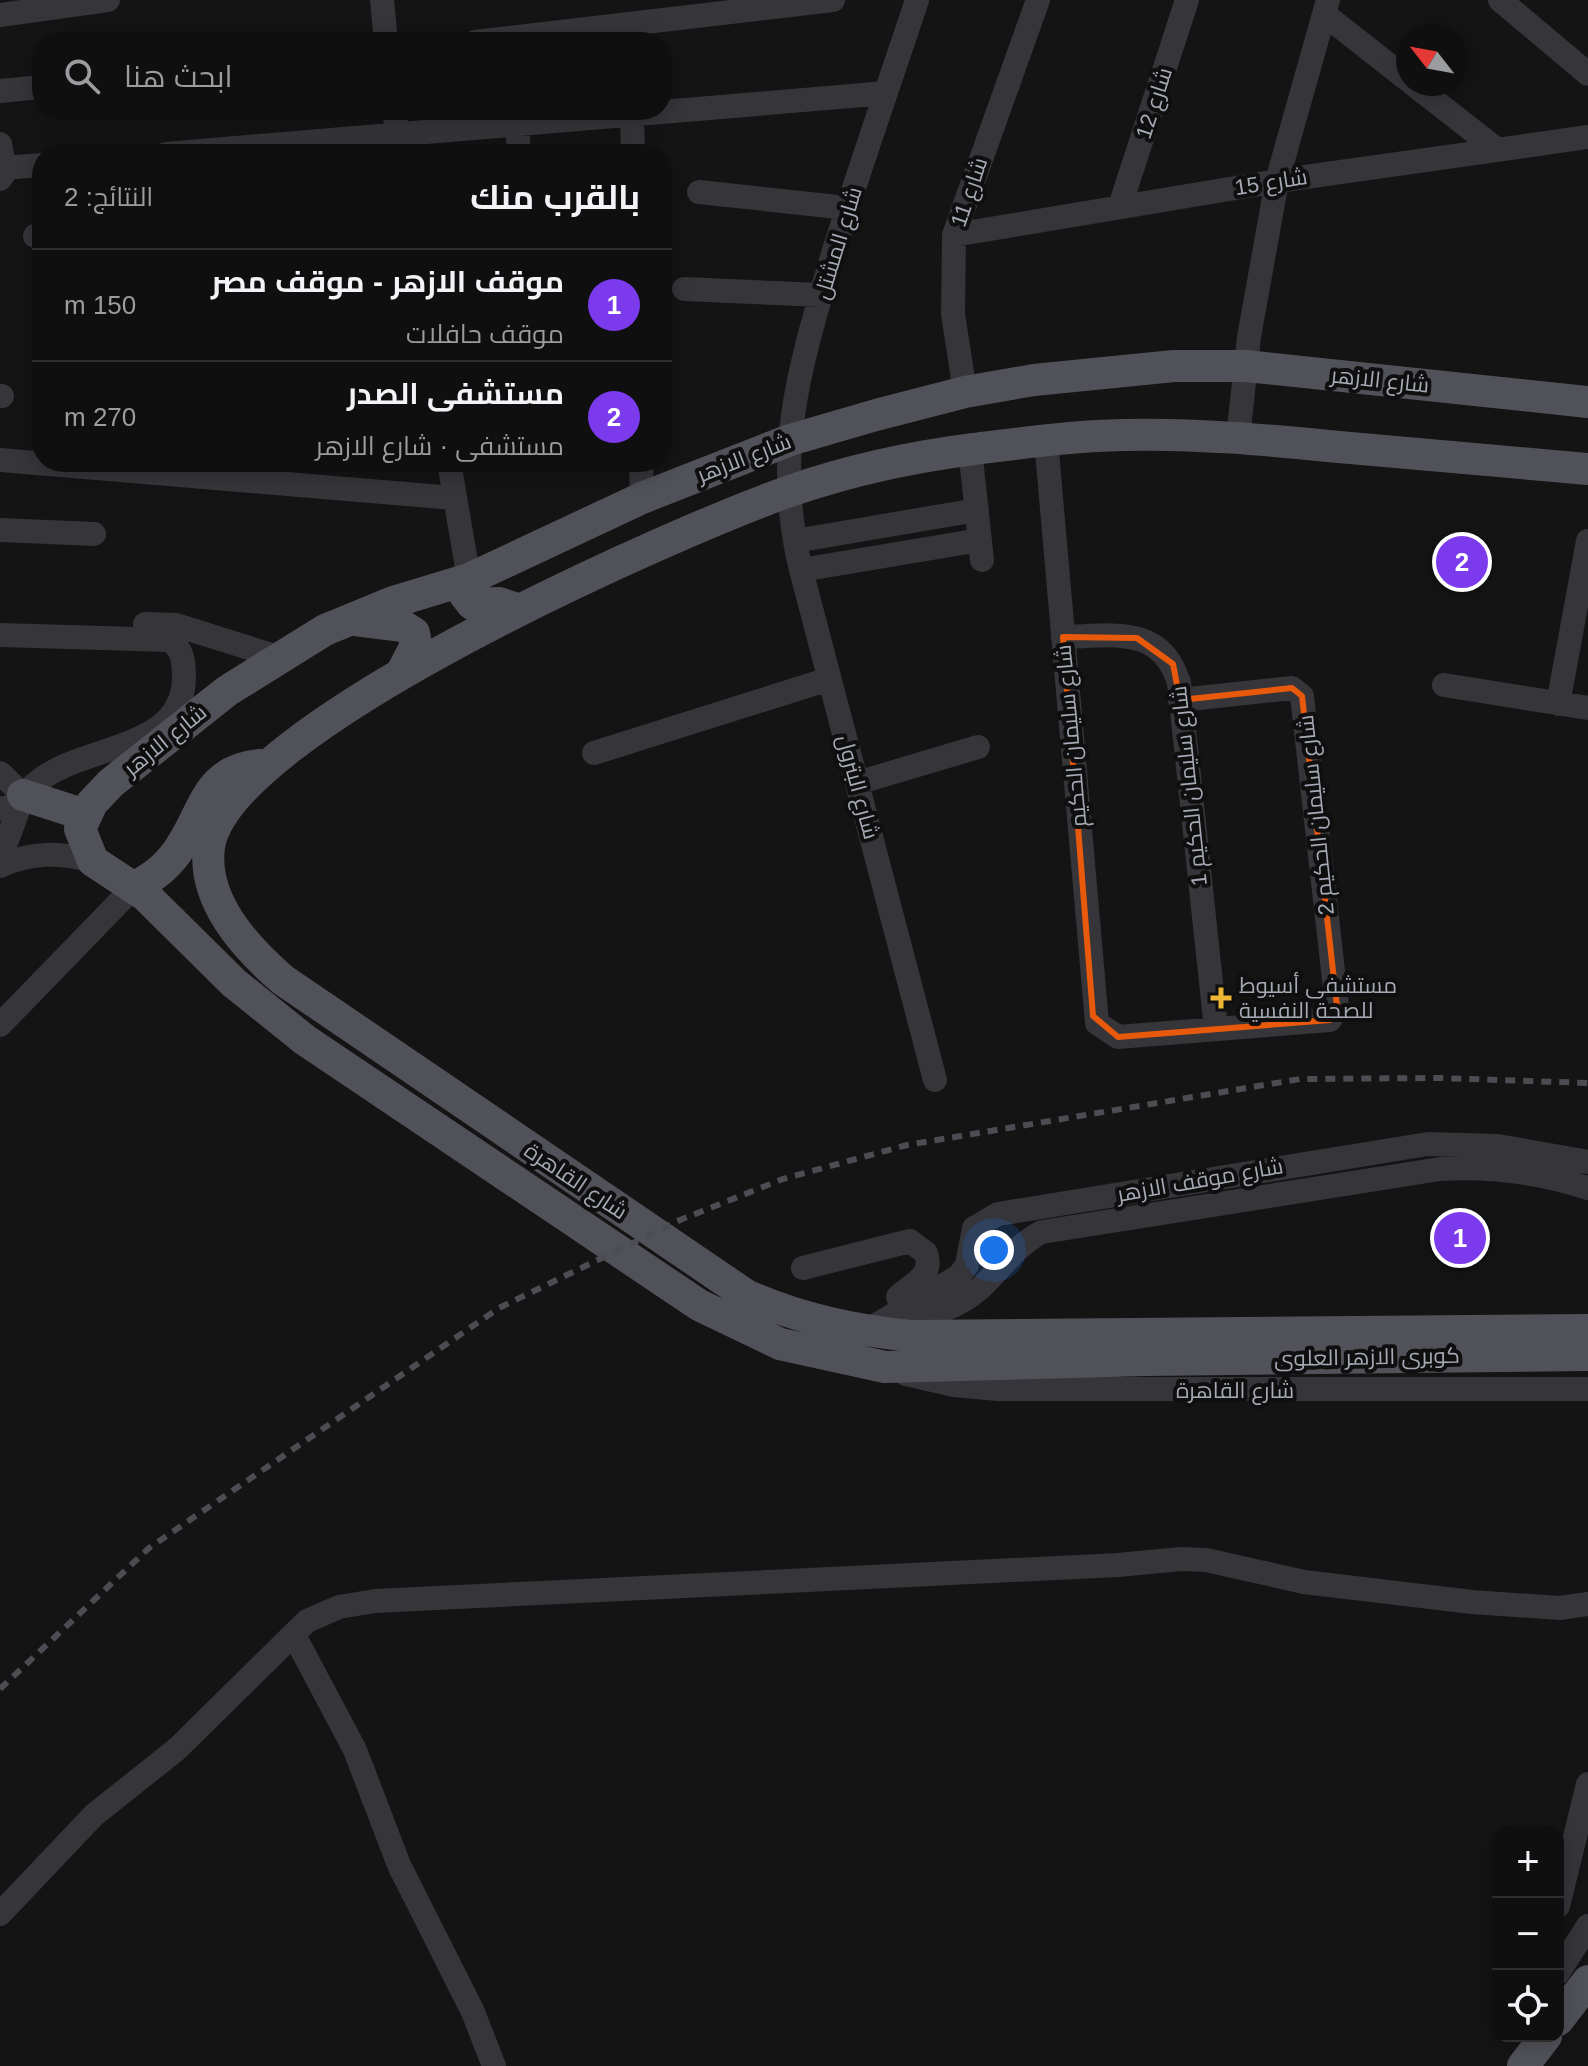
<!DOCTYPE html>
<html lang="ar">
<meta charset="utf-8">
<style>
body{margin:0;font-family:Helvetica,Cairo,sans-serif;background:#1d1d1e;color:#f1f3f6;direction:rtl}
.controls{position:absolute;right:24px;bottom:24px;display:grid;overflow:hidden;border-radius:16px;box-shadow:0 4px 20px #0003}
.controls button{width:72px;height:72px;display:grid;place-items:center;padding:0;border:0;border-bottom:2px solid #2f2f30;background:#0f0f10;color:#f1f3f6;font:40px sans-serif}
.compass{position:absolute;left:1396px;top:24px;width:72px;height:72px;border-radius:50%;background:#0f0f10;box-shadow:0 4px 20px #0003;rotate:301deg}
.you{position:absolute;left:994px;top:1250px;width:28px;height:28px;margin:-20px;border:6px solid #fff;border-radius:50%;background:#1a73e8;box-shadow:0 0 0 12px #1a73e833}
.badge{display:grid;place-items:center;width:52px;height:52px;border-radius:50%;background:#7c3aed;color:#fff;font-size:26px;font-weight:700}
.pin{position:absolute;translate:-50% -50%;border:4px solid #fff;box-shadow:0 2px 8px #0006}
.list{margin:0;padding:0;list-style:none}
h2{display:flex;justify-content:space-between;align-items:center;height:104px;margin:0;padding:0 32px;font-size:34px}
h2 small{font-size:26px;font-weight:400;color:#9b9c9f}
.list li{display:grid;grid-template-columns:52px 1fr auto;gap:24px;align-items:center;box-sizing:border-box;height:112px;padding:0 32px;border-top:2px solid #2f2f30}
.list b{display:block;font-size:30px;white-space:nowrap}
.list p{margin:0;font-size:26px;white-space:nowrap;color:#9b9c9f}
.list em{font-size:26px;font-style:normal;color:#9b9c9f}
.icon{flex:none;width:44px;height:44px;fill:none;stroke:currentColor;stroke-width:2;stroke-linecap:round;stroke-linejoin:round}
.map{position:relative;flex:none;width:1588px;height:2066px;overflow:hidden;direction:ltr}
.search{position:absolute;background:#0f0f10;box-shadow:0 4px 20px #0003;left:32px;top:32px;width:640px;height:88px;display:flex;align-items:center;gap:20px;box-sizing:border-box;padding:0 28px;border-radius:32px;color:#9b9c9f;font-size:30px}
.panel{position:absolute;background:#0f0f10;box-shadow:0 4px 20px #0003;left:32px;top:144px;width:640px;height:328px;border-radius:32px;direction:rtl}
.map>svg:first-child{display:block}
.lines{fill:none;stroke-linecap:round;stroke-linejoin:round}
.minor{stroke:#35353a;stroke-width:24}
.major{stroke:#515259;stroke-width:32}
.rail{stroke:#4c4d53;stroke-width:6;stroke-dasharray:10 8;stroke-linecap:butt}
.marked{fill:none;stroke:#e8590c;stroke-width:6;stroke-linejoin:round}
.poi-dot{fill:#eeb733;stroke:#0f0f10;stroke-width:3}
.labels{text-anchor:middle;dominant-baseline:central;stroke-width:8;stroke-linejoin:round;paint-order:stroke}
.street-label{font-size:22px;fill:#a5aab5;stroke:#0f0f10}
.poi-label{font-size:22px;fill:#a5aab5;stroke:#0f0f10;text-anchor:start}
</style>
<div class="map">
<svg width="1588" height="2066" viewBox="0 0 1588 2066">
<rect width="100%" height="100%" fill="#141415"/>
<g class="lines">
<!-- minor -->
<path class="minor" d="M382,0l4,42
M917,0c-28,85 -58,169 -84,254 -33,112 -61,198 -32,316l134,510
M1500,0l88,74
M1324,14l84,66
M0,15l108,-15
M475,42l358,-42
M1413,84l82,64
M0,91l42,-4
M394,110l6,44
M632,114l1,40
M517,124l2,30
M0,144l5,28 -5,7
M166,154l720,-61
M4,168l38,-3
M699,192l148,16
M1120,206l67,-206
M954,235l323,-54 311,-44
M35,236l7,-1
M684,289l137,6
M965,392l-12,-78 1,-79 84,-235
M0,396h2
M1238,438l11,-101 28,-156 51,-181
M1046,440l51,583 21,14 212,-17 7,-14 -35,-310 -10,-8 -112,12
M970,449l12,111
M0,460l454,38
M449,462l20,117
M641,462l1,36
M0,530l94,4
M795,541l182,-31
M801,570l179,-30
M145,624l31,1 102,32
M0,635l169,5c14,9 15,21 15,37 0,76 -104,66 -149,107 -19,16 -21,48 -35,70
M1063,637c49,-1 98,-13 116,46l37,346
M1444,685l144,23
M1558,704l30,-163
M594,753l235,-74
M0,773l23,22 -12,11 -11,3
M857,783l121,-36
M0,866c31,-14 60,-14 93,-5
M0,1025l134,-138
M803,1268l107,-27 16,12c8,24 -14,30 -28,44
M891,1324c31,-8 62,-12 87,-34 23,-20 36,-44 64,-58l398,-63c52,-3 99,3 148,19
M866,1331l93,-55 8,-11 7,-37 24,-14 430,-70 70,2 90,16
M906,1374l48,11 44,4h590
M294,1635l61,115 44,115 74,147 21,54
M1558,1906l30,-122
M0,1914l94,-99 83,-66 130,-128 32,-14 36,-6 743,-36 63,-6 25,1 98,22 168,20 88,6 28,-4
M1558,1973l30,-47"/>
<!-- major -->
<path class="major" d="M1588,402l-342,-36h-72l-140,14 -69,12 -89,23 -86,25 -148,58 -173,81 -76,23 -68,28 -98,61 -116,92 -19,20 -12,26 13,32 53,35 88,87 71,57 394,265 81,39 105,23 261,-7 442,-5
M1588,469c-83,-8 -166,-15 -249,-22 -72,-7 -144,-14 -216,-12 -50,1 -100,8 -149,14 -64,8 -127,22 -187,43 -112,40 -561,236 -578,355 -7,54 37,101 74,133l463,315c54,24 107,35 165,41l677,-6
M469,579l-4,16 7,9 27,-1 21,7
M355,620l48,6 11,7 2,12 -14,27
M23,795l62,20
M134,887c19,-9 36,-23 47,-41 24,-36 25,-76 79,-81
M1558,2020l30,-39
M1523,2066l23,-30"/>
<!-- rail -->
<path class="rail" d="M0,1689l149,-141 350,-240 181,-88 103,-41 124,-34 393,-66 140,-1 148,5"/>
</g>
<!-- marked area -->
<path class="marked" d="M1063,637l74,1 36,26 7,36 112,-12 10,8 35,310 -7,14 -212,17 -25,-21z"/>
<!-- markers -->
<path class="poi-dot" d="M1217 986h8v8h8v8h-8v8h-8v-8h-8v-8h8z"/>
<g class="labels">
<!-- street labels -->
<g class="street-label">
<text transform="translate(1154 103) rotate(-72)">شارع 12</text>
<text transform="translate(1271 182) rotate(-9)">شارع 15</text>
<text transform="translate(969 192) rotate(-71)">شارع 11</text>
<text transform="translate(838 243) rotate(-73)">شارع المشتل</text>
<text transform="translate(1380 380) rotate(6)">شارع الازهر</text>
<text transform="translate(744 458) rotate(-21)">شارع الازهر</text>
<text transform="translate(1071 736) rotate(-95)">شارع سليمان الحكيم</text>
<text transform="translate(165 740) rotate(-39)">شارع الازهر</text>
<text transform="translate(1189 786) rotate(-96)">شارع سليمان الحكيم 1</text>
<text transform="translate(858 787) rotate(75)">شارع البترول</text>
<text transform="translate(1316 815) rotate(-96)">شارع سليمان الحكيم 2</text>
<text transform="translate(1200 1180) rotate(-10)">شارع موقف الازهر</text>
<text transform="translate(576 1181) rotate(34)">شارع القاهرة</text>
<text transform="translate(1367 1357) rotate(-1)">كوبرى الازهر العلوى</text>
<text x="1235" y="1390">شارع القاهرة</text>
</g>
<!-- poi labels -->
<g class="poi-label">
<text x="1239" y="985">مستشفى أسيوط<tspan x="1239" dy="25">للصحة النفسية</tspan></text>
</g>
</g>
</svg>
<div class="controls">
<button>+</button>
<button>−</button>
<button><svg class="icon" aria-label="locate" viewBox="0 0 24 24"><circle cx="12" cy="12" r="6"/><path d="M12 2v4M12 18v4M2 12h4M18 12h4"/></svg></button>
</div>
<svg class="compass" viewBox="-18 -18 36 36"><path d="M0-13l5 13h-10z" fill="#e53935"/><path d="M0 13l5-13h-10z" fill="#9b9c9f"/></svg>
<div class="you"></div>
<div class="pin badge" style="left:1460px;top:1238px">1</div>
<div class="pin badge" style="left:1462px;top:562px">2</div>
<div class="search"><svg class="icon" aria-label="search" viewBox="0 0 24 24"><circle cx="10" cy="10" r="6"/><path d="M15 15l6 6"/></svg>ابحث هنا</div>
<section class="panel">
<h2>بالقرب منك<small>النتائج: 2</small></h2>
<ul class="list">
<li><span class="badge">1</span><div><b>موقف الازهر - موقف مصر</b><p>موقف حافلات</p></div><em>150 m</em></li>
<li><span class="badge">2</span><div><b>مستشفى الصدر</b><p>مستشفى · شارع الازهر</p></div><em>270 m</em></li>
</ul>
</section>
</div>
